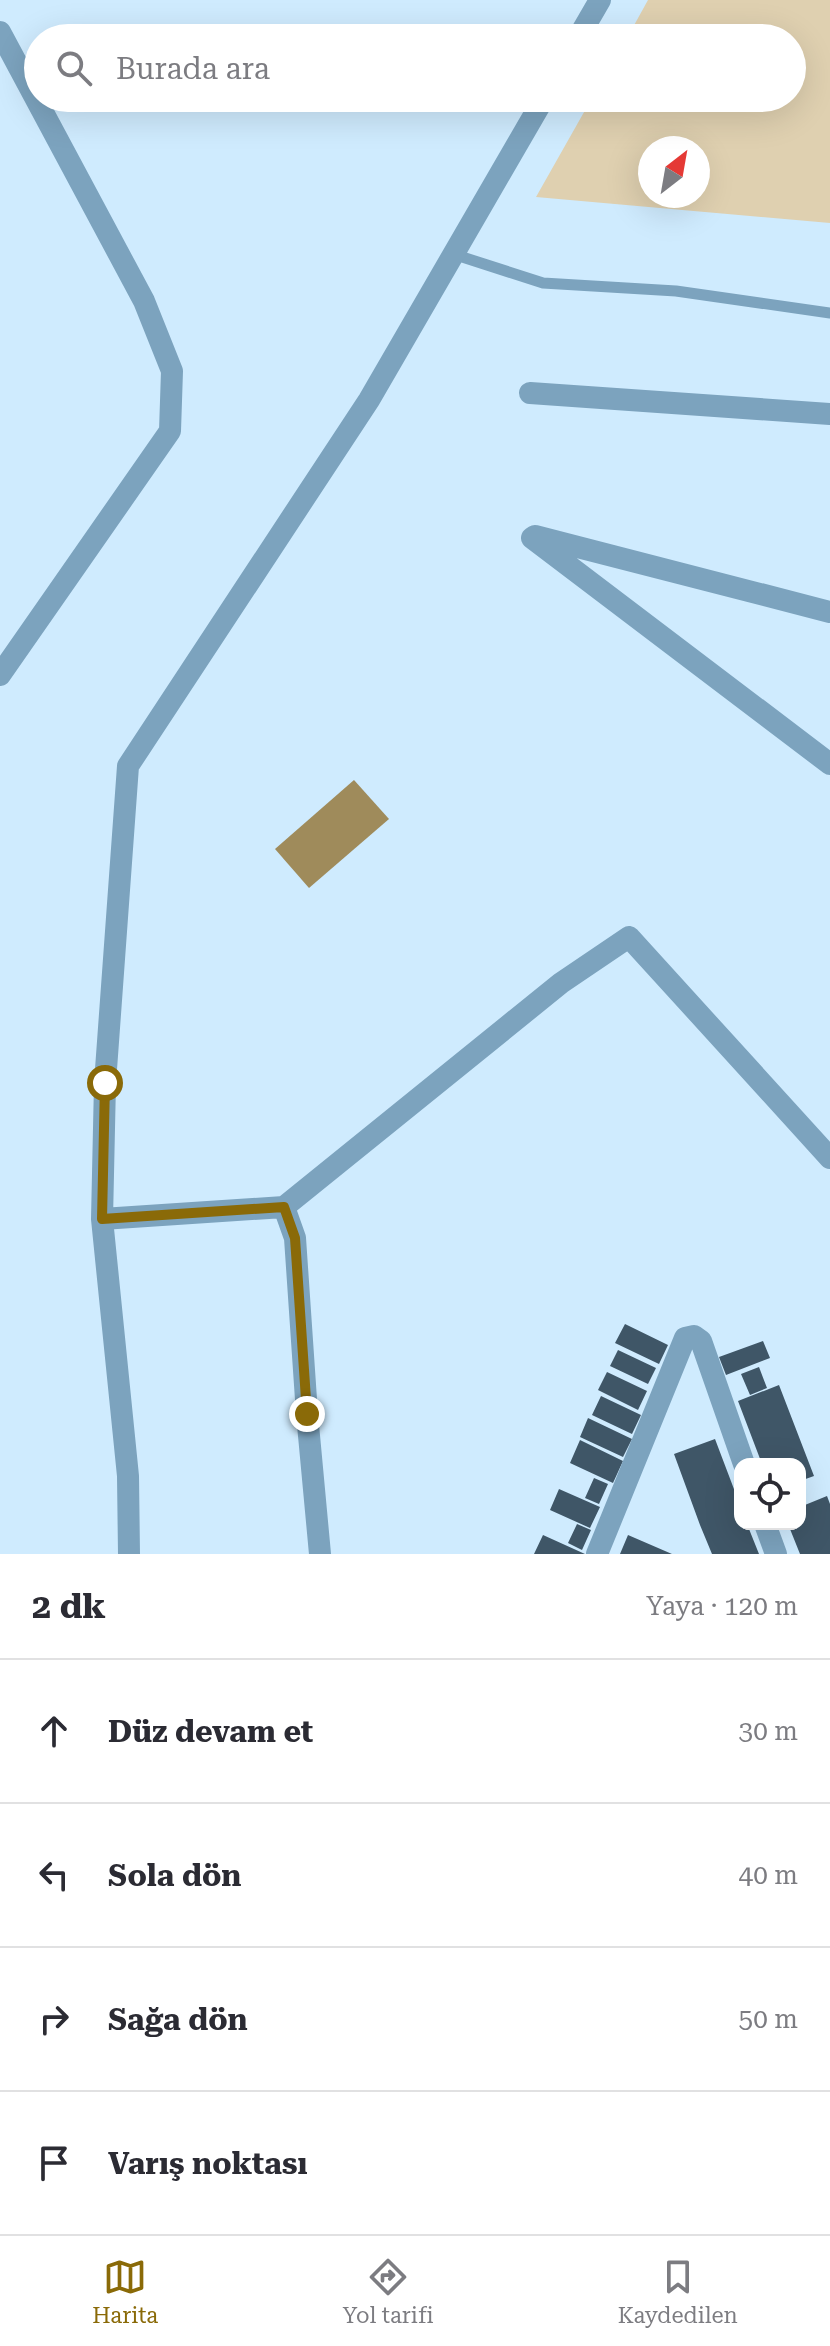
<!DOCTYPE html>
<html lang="tr">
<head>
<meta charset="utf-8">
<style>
	body { margin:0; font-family:"Roboto Serif",serif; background:#f7f7f7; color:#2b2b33 }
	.controls { position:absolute; right:24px; bottom:24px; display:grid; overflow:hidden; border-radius:16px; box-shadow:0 8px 32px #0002 }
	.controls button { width:72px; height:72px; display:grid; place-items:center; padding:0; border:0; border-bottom:2px solid #e1e1e2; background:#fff; color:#2b2b33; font:40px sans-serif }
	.compass { position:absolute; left:638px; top:136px; width:72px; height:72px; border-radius:50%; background:#fff; box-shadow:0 8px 32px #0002; rotate:31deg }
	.stop { position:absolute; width:24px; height:24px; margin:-18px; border:6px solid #8a6a08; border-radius:50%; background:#fff }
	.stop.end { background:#8a6a08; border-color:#fff; box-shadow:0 2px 8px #0008 }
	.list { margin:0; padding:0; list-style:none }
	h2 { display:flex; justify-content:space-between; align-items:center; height:104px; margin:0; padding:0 32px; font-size:34px }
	h2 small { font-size:26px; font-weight:400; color:#7c7c81 }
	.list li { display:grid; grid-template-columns:52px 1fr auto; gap:24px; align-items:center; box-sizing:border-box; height:144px; padding:0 32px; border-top:2px solid #e1e1e2 }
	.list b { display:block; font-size:30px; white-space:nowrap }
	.list em { font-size:26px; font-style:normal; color:#7c7c81 }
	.icon { flex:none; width:44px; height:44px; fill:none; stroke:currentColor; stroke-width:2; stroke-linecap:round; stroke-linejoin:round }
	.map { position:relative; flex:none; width:830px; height:1554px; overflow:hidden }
	.search { position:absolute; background:#fff; box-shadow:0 8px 32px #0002; left:24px; right:24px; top:24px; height:88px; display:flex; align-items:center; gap:20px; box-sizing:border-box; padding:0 28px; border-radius:44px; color:#7c7c81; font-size:30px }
	.sheet { height:680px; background:#fff }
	nav { display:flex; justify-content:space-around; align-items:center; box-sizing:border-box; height:112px; border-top:2px solid #e1e1e2; background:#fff; font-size:22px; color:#7c7c81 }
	nav a { display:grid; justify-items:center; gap:4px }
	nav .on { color:#8a6a08 }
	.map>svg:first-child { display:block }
	.green { fill:#dfd0b0; fill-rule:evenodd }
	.water { fill:#9f8b5b }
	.building { fill:#3f5667 }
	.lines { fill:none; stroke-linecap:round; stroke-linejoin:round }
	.lane { stroke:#7ca3be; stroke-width:11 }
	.street { stroke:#7ca3be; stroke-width:22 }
	.route { stroke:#8a6a08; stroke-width:10 }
</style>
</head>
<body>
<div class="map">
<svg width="830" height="1554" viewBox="0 0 830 1554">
	<rect width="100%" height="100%" fill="#cfebfe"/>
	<!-- green -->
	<path class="green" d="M648,0H830V223L536,197L592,98H792V38H627ZM650,148H698V196H650Z"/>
	<!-- water -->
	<path class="water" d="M354,780L389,819L309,888L275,849Z"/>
	<!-- building -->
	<path class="building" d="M625,1324L668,1345L659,1364L615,1343Z
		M763,1341L770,1358L726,1375L719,1357Z
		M618,1350L656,1368L648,1384L610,1366Z
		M759,1367L767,1388L750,1395L741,1374Z
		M607,1372L647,1391L638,1410L598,1390Z
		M779,1385L814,1476L800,1481V1464H762L738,1401Z
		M601,1396L641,1415L632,1434L592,1415Z
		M588,1418L632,1439L623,1457L580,1437Z
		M715,1439L740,1505V1524H747L759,1554H712L700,1525L674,1454Z
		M580,1440L623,1461L613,1483L570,1463Z
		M594,1478L608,1484L599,1504L585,1498Z
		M559,1489L600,1507L590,1528L550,1510Z
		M827,1496L830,1504V1554H800L788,1524H800V1507Z
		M577,1524L591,1530L582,1550L568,1543Z
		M543,1535L585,1554H534Z
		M628,1535L672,1554H620Z"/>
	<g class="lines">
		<!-- lane -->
		<path class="lane" d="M453,254L543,283L676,291L830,313"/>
		<!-- street -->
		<path class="street" d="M0,32L144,301L172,371L170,431L0,675
			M578,38L600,0
			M530,393L830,414
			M830,612L535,536L532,538L830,764
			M284,1207L295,1238L307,1414L320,1554
			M102,1219L284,1207L561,983L629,937L830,1158
			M765,1524L776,1554
			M129,1554L128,1476L102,1219L105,1083L128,766L369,400L544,98
			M597,1554L685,1338L694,1336L701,1341L744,1464"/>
	</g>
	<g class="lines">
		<!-- route -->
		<path class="route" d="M105,1083L102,1219L284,1207L295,1238L307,1414"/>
	</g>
</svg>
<div class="controls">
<button><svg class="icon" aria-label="locate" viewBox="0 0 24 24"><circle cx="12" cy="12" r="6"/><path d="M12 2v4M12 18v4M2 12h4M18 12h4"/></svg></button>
</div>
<svg class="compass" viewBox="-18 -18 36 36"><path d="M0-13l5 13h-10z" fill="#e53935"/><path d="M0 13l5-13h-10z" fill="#7c7c81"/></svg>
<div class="stop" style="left:105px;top:1083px"></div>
<div class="stop end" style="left:307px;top:1414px"></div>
<div class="search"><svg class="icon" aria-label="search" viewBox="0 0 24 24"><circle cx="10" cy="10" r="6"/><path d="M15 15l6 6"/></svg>Burada ara</div>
</div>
<section class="sheet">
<h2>2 dk<small>Yaya · 120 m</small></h2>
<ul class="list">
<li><svg class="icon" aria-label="ahead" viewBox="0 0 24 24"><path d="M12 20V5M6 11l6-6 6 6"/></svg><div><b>Düz devam et</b></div><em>30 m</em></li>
<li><svg class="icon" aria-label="left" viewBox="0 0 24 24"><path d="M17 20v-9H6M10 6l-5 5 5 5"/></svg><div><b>Sola dön</b></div><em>40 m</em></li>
<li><svg class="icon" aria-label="right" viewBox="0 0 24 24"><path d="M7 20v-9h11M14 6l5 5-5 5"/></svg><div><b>Sağa dön</b></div><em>50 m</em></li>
<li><svg class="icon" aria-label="arrive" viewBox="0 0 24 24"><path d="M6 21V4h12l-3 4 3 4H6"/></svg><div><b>Varış noktası</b></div></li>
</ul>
</section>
<nav>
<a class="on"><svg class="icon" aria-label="map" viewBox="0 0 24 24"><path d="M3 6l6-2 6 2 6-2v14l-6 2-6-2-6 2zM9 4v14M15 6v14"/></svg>Harita</a>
<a><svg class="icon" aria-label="directions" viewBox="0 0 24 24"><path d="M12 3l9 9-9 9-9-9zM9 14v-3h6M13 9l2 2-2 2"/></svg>Yol tarifi</a>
<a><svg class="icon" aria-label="saved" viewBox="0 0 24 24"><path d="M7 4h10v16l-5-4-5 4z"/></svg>Kaydedilen</a>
</nav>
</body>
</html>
